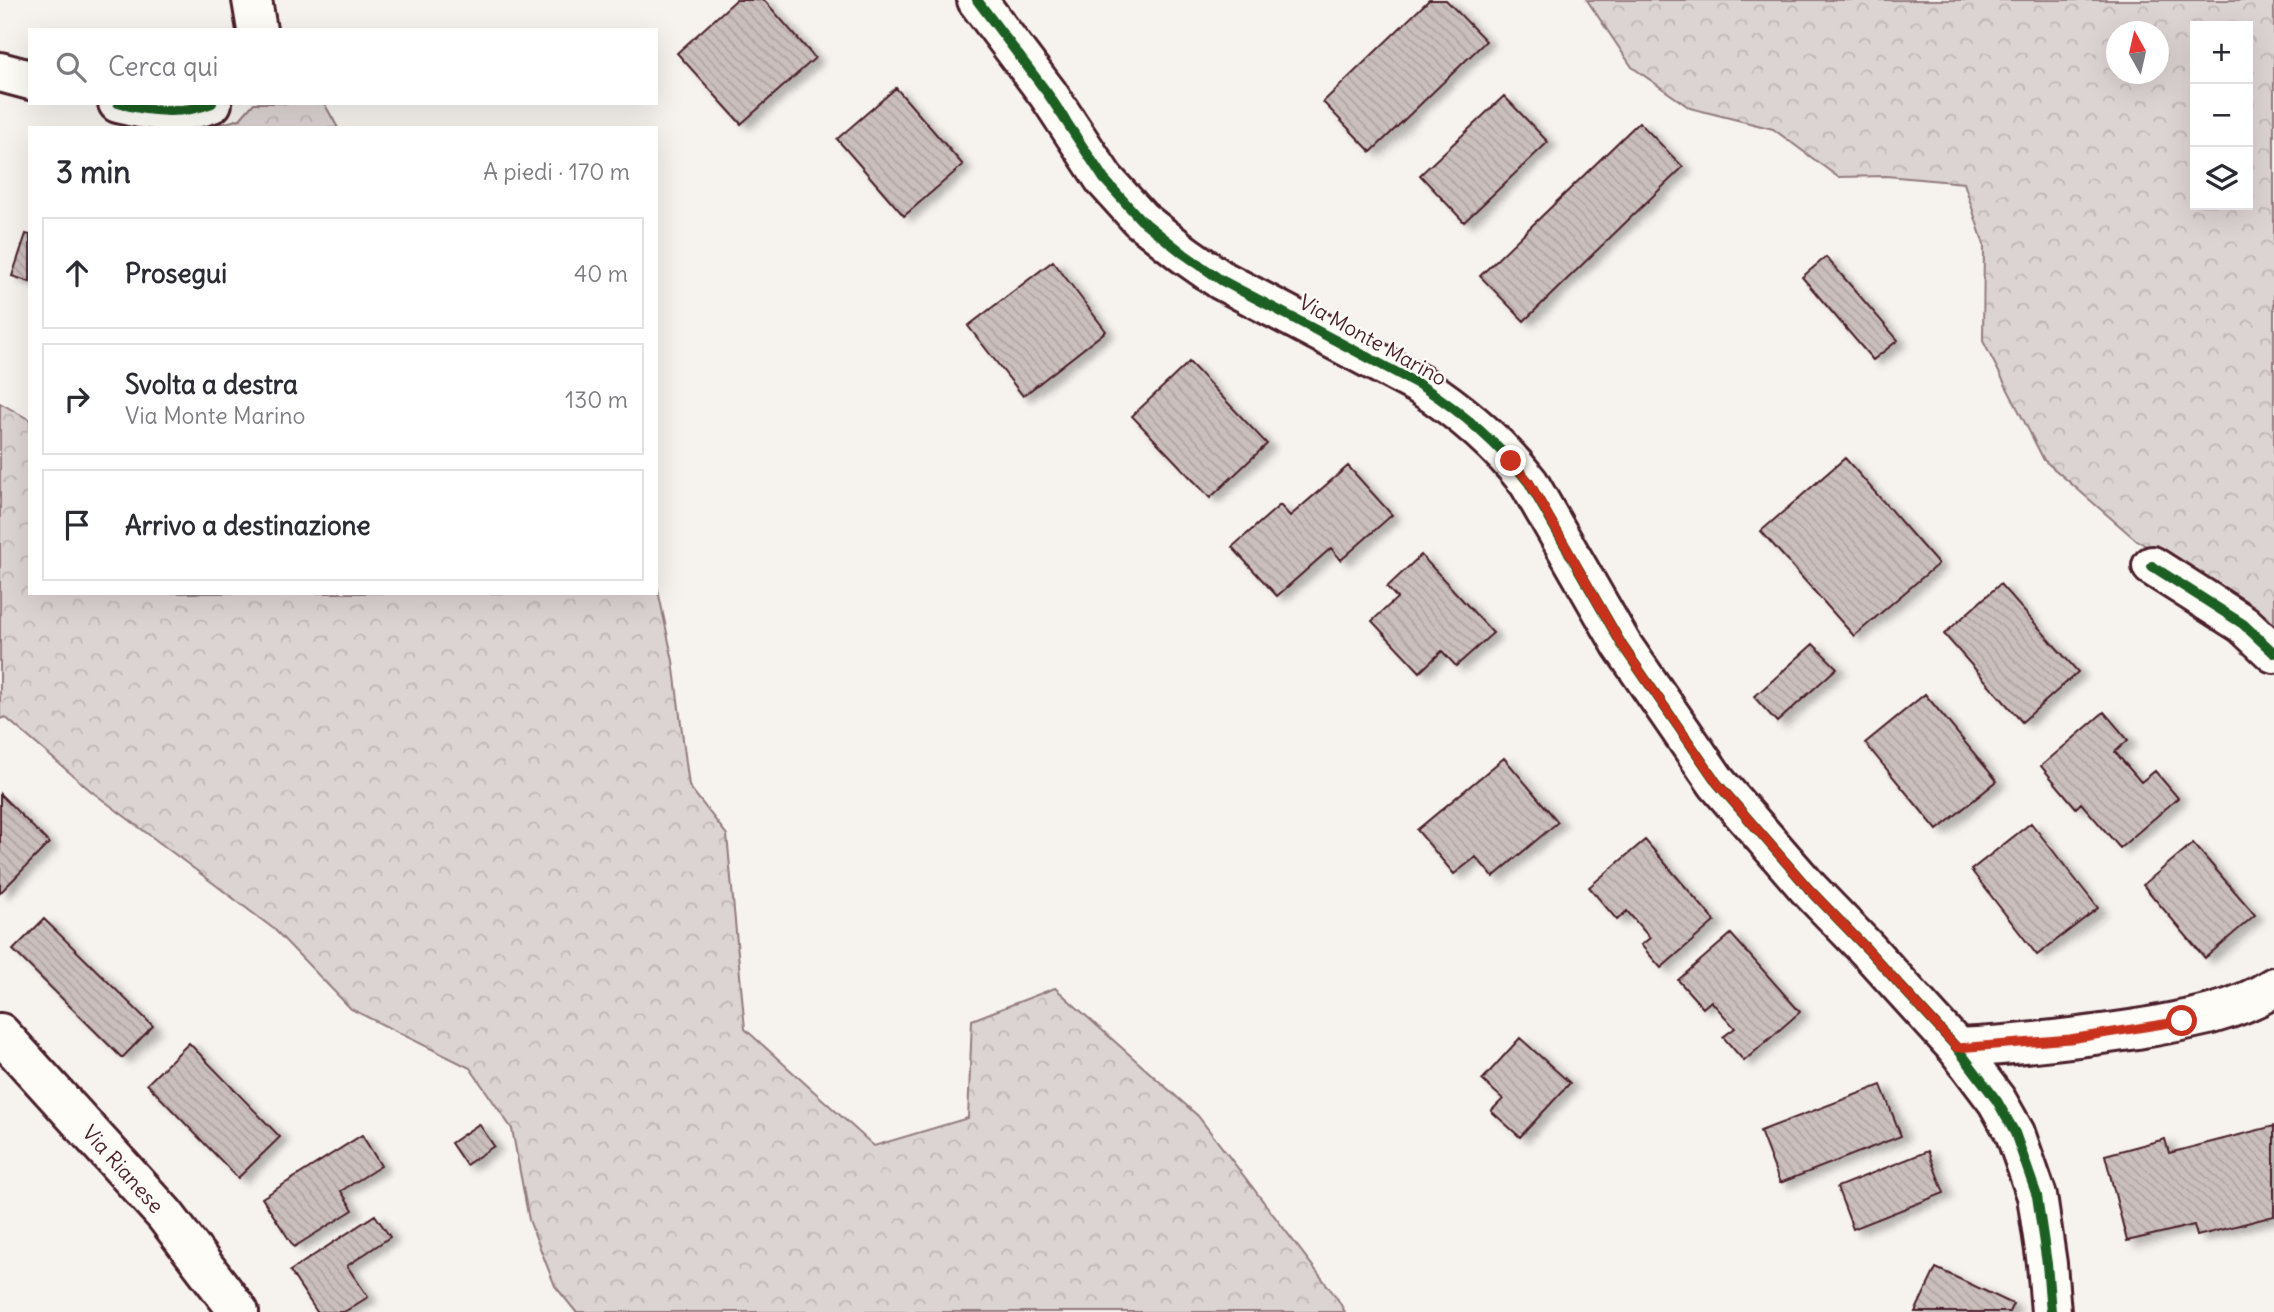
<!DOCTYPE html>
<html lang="it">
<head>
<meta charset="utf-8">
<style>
	body { margin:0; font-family:Delius,sans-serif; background:#f7f7f7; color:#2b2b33 }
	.controls { position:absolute; right:21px; top:21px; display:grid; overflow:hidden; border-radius:0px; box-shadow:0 7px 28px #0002 }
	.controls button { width:63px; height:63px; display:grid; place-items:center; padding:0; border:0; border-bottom:2px solid #e1e1e2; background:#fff; color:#2b2b33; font:35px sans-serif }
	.compass { position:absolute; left:2106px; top:21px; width:63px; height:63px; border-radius:50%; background:#fff; box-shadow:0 7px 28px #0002; rotate:352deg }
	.stop { position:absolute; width:21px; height:21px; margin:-16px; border:5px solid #c8321e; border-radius:50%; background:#fff }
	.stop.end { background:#c8321e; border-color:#fff; box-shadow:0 2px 7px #0008 }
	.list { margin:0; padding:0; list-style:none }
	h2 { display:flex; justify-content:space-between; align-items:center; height:91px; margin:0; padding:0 28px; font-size:30px }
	h2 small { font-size:23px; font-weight:400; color:#7c7c81 }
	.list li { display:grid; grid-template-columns:46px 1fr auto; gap:21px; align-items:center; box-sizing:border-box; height:112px; margin:0 14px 14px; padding:0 14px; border:2px solid #e1e1e2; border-radius:0px }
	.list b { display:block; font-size:26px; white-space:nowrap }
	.list p { margin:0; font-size:23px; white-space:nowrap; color:#7c7c81 }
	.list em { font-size:23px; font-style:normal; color:#7c7c81 }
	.icon { flex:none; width:38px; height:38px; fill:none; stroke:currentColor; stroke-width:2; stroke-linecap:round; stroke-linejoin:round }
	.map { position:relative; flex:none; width:2274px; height:1312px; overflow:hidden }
	.search { position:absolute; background:#fff; box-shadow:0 7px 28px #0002; left:28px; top:28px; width:630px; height:77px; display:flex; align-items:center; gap:18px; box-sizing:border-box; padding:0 24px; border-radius:0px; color:#7c7c81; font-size:26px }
	.panel { position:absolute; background:#fff; box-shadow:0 7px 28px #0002; left:28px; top:126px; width:630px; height:469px; border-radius:0px }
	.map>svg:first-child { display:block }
	.forest { fill:url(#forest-crowns); stroke:#937a7e; stroke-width:2; fill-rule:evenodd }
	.building { fill:url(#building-back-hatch); stroke:#4a1f2b; stroke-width:2; filter:url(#shadow) }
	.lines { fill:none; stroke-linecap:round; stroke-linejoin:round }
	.minor-casing { stroke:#4a1f2b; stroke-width:44 }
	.major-casing { stroke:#4a1f2b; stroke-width:44 }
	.minor { stroke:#fdfcf7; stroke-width:38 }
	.major { stroke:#fdfcf7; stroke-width:38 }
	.cycleway-casing { stroke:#fdfcf7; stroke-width:15 }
	.cycleway { stroke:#1b5e20; stroke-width:10 }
	.route { stroke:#c8321e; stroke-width:9 }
	.labels { text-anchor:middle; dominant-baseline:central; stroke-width:5; stroke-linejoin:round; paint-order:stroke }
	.street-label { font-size:21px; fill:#4a1f2b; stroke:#fdfcf7 }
</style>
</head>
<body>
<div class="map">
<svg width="2274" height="1312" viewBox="0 0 2274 1312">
	<defs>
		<pattern id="forest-crowns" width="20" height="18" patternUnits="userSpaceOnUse" patternTransform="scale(1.75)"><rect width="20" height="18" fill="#dcd4d2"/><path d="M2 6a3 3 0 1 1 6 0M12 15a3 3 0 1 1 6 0" fill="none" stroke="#beb6b4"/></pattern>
		<pattern id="building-back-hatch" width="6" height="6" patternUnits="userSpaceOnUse" patternTransform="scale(1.75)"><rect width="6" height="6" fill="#cbbfbe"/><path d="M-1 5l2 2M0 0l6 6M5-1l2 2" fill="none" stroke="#b0a4a3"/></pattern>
		<filter id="shadow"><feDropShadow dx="8" dy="4.5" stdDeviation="3.5" flood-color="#0004"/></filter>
	</defs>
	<rect width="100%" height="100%" fill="#f6f3ef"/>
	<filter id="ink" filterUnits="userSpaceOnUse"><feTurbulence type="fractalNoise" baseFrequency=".0143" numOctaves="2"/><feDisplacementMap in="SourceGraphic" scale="14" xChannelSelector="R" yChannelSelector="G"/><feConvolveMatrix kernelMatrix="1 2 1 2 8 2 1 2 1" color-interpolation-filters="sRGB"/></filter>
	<g filter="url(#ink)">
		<!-- forest -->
		<path class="forest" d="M1587,0H2274V631L2218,588L2136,540L2044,460L1983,341L1984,245L1964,183L1886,176L1838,177L1773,129L1690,108L1632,67ZM2195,26H2248V205H2195ZM2116,32H2158V74H2116Z
			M254,103H324L338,128H207L240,119Z
			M0,403L30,420V593H656V581L673,661L689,786L727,835L745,1029L874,1146L968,1118L972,1020L1055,988L1198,1116L1337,1298L1345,1312H576L555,1286L529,1220L512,1129L470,1068L351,1009L274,929L91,791L5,717L0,719Z"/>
		<!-- building -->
		<path class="building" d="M736,0H764L815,58L741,124L677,53Z
			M1429,0H1446L1486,41L1371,152L1323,102Z
			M896,88L963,165L904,216L837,139Z
			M1504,96L1548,142L1464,222L1420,175Z
			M1639,122L1683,167L1524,321L1480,276Z
			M26,234L30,235V282L12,276Z
			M1826,257L1898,340L1873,360L1802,277Z
			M1053,261L1106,331L1023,396L968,326Z
			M1189,362L1267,444L1210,498L1132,416Z
			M1845,458L1938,564L1854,636L1761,531Z
			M1348,466L1392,515L1341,560L1331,548L1277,596L1232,547L1280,505L1290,516Z
			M1421,555L1493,633L1456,666L1442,651L1420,672L1372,621L1397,598L1387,587Z
			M2000,584L2078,672L2022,722L1944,634Z
			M1813,644L1837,668L1777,722L1754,697Z
			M1925,694L1997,781L1937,830L1865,743Z
			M2104,712L2128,740L2115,752L2141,782L2155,771L2178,798L2120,848L2081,803L2076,808L2041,766Z
			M1504,758L1558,822L1493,877L1476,857L1454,874L1417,830Z
			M0,794L49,843L0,893Z
			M2031,823L2098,908L2037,955L1971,870Z
			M1645,840L1715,921L1661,968L1641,945L1650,938L1627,911L1617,920L1589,887Z
			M2193,843L2255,915L2205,958L2143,885Z
			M44,919L153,1026L122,1058L13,950Z
			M1731,934L1800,1012L1744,1061L1723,1037L1735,1028L1711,1001L1703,1008L1678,980Z
			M1520,1038L1570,1083L1520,1137L1491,1111L1503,1099L1482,1080Z
			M189,1043L280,1137L238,1178L147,1084Z
			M1881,1085L1901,1136L1780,1183L1760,1131Z
			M479,1124L494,1146L466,1165L451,1143Z
			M2274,1126V1216L2197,1236L2194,1225L2127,1241L2105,1155L2165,1139L2169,1153Z
			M362,1135L381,1166L341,1191L353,1210L294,1247L262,1198Z
			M1928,1151L1944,1193L1853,1229L1837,1187Z
			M375,1215L390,1237L347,1266L368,1297L344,1312H317L290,1271Z
			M1936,1268L2013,1304L2009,1312H1915Z"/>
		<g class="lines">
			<!-- minor casing -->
			<g class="minor-casing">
				<path id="minor" d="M252,0L257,30
					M977,0L1048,94L1104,179L1140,219L1184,254L1221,280L1420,385C1462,412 1498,443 1529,483L1622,645L1717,783L1808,888L1868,950L1957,1048L1997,1101L2015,1133L2037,1196L2047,1264L2051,1312
					M0,72L30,80
					M118,103C150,112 181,115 212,103
					M2152,566L2243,624L2274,653
					M1957,1048C2018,1045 2077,1038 2137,1029C2183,1021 2235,1013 2274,987"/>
			</g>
			<!-- major casing -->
			<g class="major-casing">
				<path id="major" d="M0,1033L165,1215L239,1312"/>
			</g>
			<!-- minor -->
			<use href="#minor" class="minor"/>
			<!-- major -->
			<use href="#major" class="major"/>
			<!-- cycleway casing -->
			<g class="cycleway-casing">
				<path id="cycleway" d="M977,0L1048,94L1104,179L1140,219L1184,254L1221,280L1420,385C1462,412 1498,443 1529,483L1622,645L1717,783L1808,888L1868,950L1957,1048L1997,1101L2015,1133L2037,1196L2047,1264L2051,1312
					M118,103C150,112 181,115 212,103
					M2152,566L2243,624L2274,653"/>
			</g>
			<!-- cycleway -->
			<use href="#cycleway" class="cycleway"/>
		</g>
	</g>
	<g class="lines" filter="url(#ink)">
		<!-- route -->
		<path class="route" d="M1511,461L1529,482L1622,645L1717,783L1808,888L1868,950L1957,1048L2070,1039L2182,1021"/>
	</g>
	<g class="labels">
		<!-- street labels -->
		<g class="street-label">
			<text transform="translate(1373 340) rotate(29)">Via Monte Marino</text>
			<text transform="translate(123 1169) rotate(48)">Via Rianese</text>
		</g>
	</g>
</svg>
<div class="controls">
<button>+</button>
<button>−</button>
<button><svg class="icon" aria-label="layers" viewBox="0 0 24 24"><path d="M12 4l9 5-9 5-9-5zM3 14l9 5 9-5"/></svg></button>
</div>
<svg class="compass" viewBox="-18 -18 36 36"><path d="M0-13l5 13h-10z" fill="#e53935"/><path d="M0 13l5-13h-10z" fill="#7c7c81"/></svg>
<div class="stop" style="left:2182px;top:1021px"></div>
<div class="stop end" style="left:1511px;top:461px"></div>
<div class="search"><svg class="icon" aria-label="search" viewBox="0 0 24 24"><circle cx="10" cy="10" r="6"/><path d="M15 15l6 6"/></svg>Cerca qui</div>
<section class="panel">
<h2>3 min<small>A piedi · 170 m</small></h2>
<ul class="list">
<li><svg class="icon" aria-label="ahead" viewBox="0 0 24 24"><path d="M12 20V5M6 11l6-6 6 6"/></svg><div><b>Prosegui</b></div><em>40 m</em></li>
<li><svg class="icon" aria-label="right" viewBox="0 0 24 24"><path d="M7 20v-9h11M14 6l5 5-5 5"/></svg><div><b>Svolta a destra</b><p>Via Monte Marino</p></div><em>130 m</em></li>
<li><svg class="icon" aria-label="arrive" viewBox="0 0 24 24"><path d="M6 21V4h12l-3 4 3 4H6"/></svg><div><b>Arrivo a destinazione</b></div></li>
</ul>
</section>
</div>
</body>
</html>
